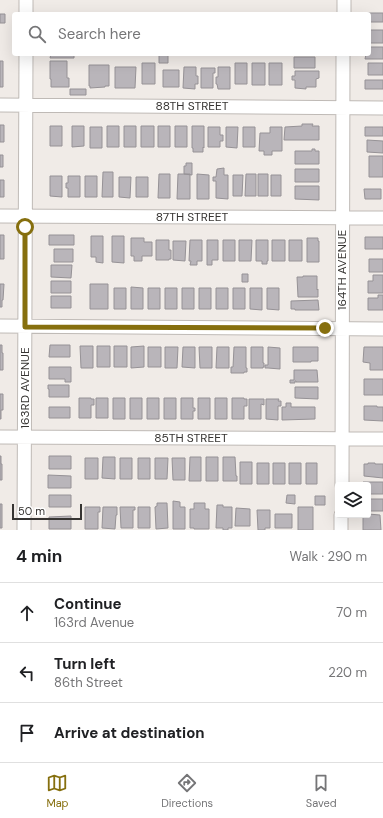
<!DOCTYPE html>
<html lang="en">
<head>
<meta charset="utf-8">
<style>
	body { margin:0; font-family:"DM Sans",sans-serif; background:#f2f2f2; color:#202124 }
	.controls { position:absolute; right:12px; bottom:12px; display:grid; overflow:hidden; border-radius:4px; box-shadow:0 4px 16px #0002 }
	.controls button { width:36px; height:36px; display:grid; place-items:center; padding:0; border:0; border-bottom:1px solid #e0e0e0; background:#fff; color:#202124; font:20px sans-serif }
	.scale { position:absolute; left:12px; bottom:10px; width:70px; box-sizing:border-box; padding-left:4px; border:2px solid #363432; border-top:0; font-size:11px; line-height:14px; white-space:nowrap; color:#363432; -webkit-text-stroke:3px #fff; paint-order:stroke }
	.stop { position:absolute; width:12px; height:12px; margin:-9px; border:3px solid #866f0e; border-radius:50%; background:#fff }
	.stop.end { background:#866f0e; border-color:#fff; box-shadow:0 1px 4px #0008 }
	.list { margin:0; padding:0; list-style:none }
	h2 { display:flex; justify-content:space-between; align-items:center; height:52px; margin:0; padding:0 16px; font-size:17px }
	h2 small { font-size:13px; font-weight:400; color:#757577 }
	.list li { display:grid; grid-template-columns:26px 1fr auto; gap:12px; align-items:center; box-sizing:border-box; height:60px; padding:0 16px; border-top:1px solid #e0e0e0 }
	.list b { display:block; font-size:15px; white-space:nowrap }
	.list p { margin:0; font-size:13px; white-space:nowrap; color:#757577 }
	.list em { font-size:13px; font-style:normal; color:#757577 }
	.icon { flex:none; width:22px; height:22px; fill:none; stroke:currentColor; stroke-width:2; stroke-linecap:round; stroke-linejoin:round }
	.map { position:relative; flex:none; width:383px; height:530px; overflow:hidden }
	.search { position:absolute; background:#fff; box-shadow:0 4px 16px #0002; left:12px; right:12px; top:12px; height:44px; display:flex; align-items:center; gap:10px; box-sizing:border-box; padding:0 14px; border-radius:4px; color:#757577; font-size:15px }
	.sheet { height:232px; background:#fff }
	nav { display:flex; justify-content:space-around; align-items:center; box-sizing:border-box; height:56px; border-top:1px solid #e0e0e0; background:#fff; font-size:11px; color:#757577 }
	nav a { display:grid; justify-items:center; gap:2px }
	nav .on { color:#866f0e }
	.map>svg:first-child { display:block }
	.building { fill:#b9b5ba; stroke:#969296 }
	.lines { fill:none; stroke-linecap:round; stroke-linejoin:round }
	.minor-casing { stroke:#bfbab6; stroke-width:15 }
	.minor { stroke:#fff; stroke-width:13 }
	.route { stroke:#866f0e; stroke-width:5 }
	.labels { text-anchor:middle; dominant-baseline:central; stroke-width:3; stroke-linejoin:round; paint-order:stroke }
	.street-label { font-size:12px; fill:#363432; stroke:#fff }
</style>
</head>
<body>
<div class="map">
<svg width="383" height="530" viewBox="0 0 383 530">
	<rect width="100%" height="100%" fill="#f0ebe7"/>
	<!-- building -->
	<path class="building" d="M364,13H383V22H369V14H364Z
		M0,14H5V23H0Z
		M369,30H383V43H369Z
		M369,47H383V59H365L366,54H369Z
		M51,54H74V58H50Z
		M159,54H168V63H159Z
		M294,57H315V68H294Z
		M0,61H3V87H0Z
		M50,61H67V78H69V87H51V79H50Z
		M142,63H155V84H142Z
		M235,63H247V84H235Z
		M252,63H265V85H252Z
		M269,63H282V85H269Z
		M368,63H383V75H368Z
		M89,65H109V86H105V87L90,88V86H89Z
		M115,67H136L135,88H115Z
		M184,67H196V76H198V84H195V89L183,88Z
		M218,67H230V89H218L217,84H216V77H218Z
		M201,68H215V73H213V88H201Z
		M163,70H179V87H163Z
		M295,71H319V78L316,79V87H306V89L295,88V80H292V76H295Z
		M365,80H383V89H365Z
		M70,89H86V95H70Z
		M302,124H313L312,126H319V140H284L285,127L302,126Z
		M0,125H4V142H0Z
		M50,126H62V146H50Z
		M72,126H84V146L72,147Z
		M107,126H119V147H107Z
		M124,126H136V147H124Z
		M141,126H154V147H141Z
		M158,126H170V147H158Z
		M175,126H187V147H175Z
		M192,126H204V148L203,147V152H193V148H192Z
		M90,127H102V148H90Z
		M208,127H220V135H223V141H220V147H208Z
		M226,127H238L237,148L226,147Z
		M243,127H255V147H243Z
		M270,127H282V151H272V155H264V151H259L260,133H270Z
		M365,127H383V136H365Z
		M367,140L383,141V153L367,152Z
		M312,149H315V151H319V164H295V151H312Z
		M0,155H3V167H0Z
		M369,156H383V177H369Z
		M186,163H192V175L184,174V166H186Z
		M224,168V175H228V199L216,198V181H213V177H216L217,169Z
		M295,169H319V182H295Z
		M103,172H113V197H102Z
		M159,174H170V198H158Z
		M178,174H190V199H177Z
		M197,174L209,175V199H197Z
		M246,174H256V196H245Z
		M258,174H268V196H258Z
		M233,175H243L242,196H233Z
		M271,175H281V196H271Z
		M50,176H62V197L50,196Z
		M68,176H80V197H68V188H66V183H68Z
		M85,176H97V197H85Z
		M119,177H131L130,198L119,197Z
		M136,177H148V197H136Z
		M0,180H4V197H0Z
		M295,186H319V200L295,199Z
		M364,189H381V199H365Z
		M0,235H4V259H0Z
		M49,235H74V245H49Z
		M91,236H103V263L96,262V257H91Z
		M112,236H124V263L112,262Z
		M365,237H383V249H365Z
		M131,238H144V242H152V256H142V261H134V256H131Z
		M307,238H318V241H319V262H307Z
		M156,240H169V250H171V259H169V260H156Z
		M190,240H202V261H197V265H190L191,261H189Z
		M207,240H218V260H212V265H207Z
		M223,240H235V261H223Z
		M239,240H252L251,261H239Z
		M256,240H268V261H267V264H262V261H256Z
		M272,240H285V261H272Z
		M289,240H302V261H289Z
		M173,241H186L185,261L173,260Z
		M54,249H73V262H54Z
		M369,259H383V272H369Z
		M51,265H72L71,278L51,277Z
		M242,274H248V282H242Z
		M373,275H383V293H368V281H373Z
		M303,276H317V290L318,289V297H298L297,277H303Z
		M51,281H71V293H51Z
		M0,284H4L3,300H2V307H0Z
		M90,284H108V309H90Z
		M131,287L143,288V309H131Z
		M114,288H126V309H114Z
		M148,288H160V309H148Z
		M165,288H177V309H165Z
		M182,288H194V309H182Z
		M199,288H211V309H199Z
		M216,288H228V309H216Z
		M233,288H245V309H233Z
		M250,288H262V310L250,309Z
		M267,288H279V310L267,309Z
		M378,295H383V310H368V298H378Z
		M51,296H71V308H51Z
		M318,300L319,310H295V309H291V301Z
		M0,345H2V353H3V370H0Z
		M50,345H70V357H49Z
		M80,346H93V368H81Z
		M97,346H110V367H97Z
		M114,346H127V367H114Z
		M144,346V367L131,368V347Z
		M148,347H161V367H148Z
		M165,347H178L177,368H165Z
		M183,347H195V368L182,367Z
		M199,347H212V368H200Z
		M217,347H229V368H216Z
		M234,347H246V368H247V372H244V373H231V367H233Z
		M251,347H263V363H264V367H263V368H251Z
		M268,347L280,348V369L268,368H265V365H268Z
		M293,347H318V361H311V362H293Z
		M364,347H383V370H370V363L363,362Z
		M49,367H71V382H65V379H49Z
		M294,370H317L318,382H296V381H295V383H290V380H294Z
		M364,379H383V395H364Z
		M48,385H69V397H49V389H48Z
		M295,387H318V399L295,398Z
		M0,394H3V410H1V419H0Z
		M79,398H91V399H94V405H91V418H79Z
		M96,398H108V418H96Z
		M113,398H125V419H113Z
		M130,398H142V419H130Z
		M147,398H159V419H147Z
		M164,398H176V419H164Z
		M181,398H193V408H195V411H193V419H181Z
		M198,398H210V419H198Z
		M215,398H227V419H215Z
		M232,398H244V399H247V406H244V419H232Z
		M249,399H264V405L261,404V419H249Z
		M266,399H279L278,401H281V406H278V420L266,419Z
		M286,403H291V407H315V419L282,420V407H286Z
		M364,406H377V407H383V421L364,420Z
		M49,407H70V418H49Z
		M0,456H1V464H2V480H0Z
		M49,456H71V469H49Z
		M103,457H115V479L102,478Z
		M190,457H201V481H189Z
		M206,457H218V481H206Z
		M223,457H235L236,476H237V481H223Z
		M85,458H98V479H85Z
		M120,458H132V479H120Z
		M138,458H150V479H138Z
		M155,458H168L167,479H155Z
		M172,458H185V480H173Z
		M240,462H252V484H240Z
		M257,463H269V484H257Z
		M273,463H285V484H273Z
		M289,463H301V484H289Z
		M306,463H317V484H306Z
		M368,463H375V464H383V478L364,476V464H368Z
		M48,475L71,476V488H48Z
		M363,482H383V494H368V485H363Z
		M49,495H71V507H49Z
		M287,495H295V504L286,503Z
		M315,496H325V505H315Z
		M368,499H383V511H368Z
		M173,501L180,502V507H185V529H173Z
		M157,503H167L168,528L156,529L155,507L157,506Z
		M194,503H205V509H209V529H194V528H190V509H194Z
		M0,504H2V528H0Z
		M217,505H223V507H232V528H228V530H223V528H216Z
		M85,507H100V512H98V529H85Z
		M103,507H117V515H116L115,529L102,528Z
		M120,507H135V510H133V528H121Z
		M138,507H150V528H138Z
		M298,507H313V530H298Z
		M236,508L250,509V526H235Z
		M257,510H270V528H265V530H258Z
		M275,514H292V528H275Z
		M368,514L380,515L381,530H363V516H367Z
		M71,516V529H49V517Z"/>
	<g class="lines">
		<!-- minor casing -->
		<g class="minor-casing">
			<path id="minor" d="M26,14V0
				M344,14V0
				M0,105L383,108
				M0,216L383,218
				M0,326L383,329
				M0,437L383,439
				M342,485L343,54
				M24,530C26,371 24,213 26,54
				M341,530V515"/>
		</g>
		<!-- minor -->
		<use href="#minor" class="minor"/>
	</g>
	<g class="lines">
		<!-- route -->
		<path class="route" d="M25,227V327L325,328"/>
	</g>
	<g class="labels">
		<!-- street labels -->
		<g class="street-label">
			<text x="192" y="106">88TH STREET</text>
			<text x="192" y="217">87TH STREET</text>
			<text transform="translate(342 270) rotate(-90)">164TH AVENUE</text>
			<text transform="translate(25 388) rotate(-90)">163RD AVENUE</text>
			<text x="191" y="438">85TH STREET</text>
		</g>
	</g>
</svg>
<div class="controls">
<button><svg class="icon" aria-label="layers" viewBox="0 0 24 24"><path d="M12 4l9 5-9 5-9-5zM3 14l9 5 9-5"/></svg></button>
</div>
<div class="scale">50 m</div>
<div class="stop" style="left:25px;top:227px"></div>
<div class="stop end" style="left:325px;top:328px"></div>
<div class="search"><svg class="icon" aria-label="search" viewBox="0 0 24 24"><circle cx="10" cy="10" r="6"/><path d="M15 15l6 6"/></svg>Search here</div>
</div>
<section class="sheet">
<h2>4 min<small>Walk · 290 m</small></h2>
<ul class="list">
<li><svg class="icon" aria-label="ahead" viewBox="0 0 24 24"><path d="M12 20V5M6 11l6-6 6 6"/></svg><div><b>Continue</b><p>163rd Avenue</p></div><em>70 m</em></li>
<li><svg class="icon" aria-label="left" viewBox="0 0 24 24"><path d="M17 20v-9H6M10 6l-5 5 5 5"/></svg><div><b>Turn left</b><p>86th Street</p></div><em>220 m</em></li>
<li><svg class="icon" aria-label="arrive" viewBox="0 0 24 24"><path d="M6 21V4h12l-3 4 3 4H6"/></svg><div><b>Arrive at destination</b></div></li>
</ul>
</section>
<nav>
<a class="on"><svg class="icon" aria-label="map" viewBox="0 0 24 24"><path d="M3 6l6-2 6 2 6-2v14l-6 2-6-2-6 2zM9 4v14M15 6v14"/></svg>Map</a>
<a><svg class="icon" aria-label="directions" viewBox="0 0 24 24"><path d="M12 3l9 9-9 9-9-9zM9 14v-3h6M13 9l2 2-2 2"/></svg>Directions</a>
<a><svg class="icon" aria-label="saved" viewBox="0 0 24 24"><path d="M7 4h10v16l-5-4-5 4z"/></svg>Saved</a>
</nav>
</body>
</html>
